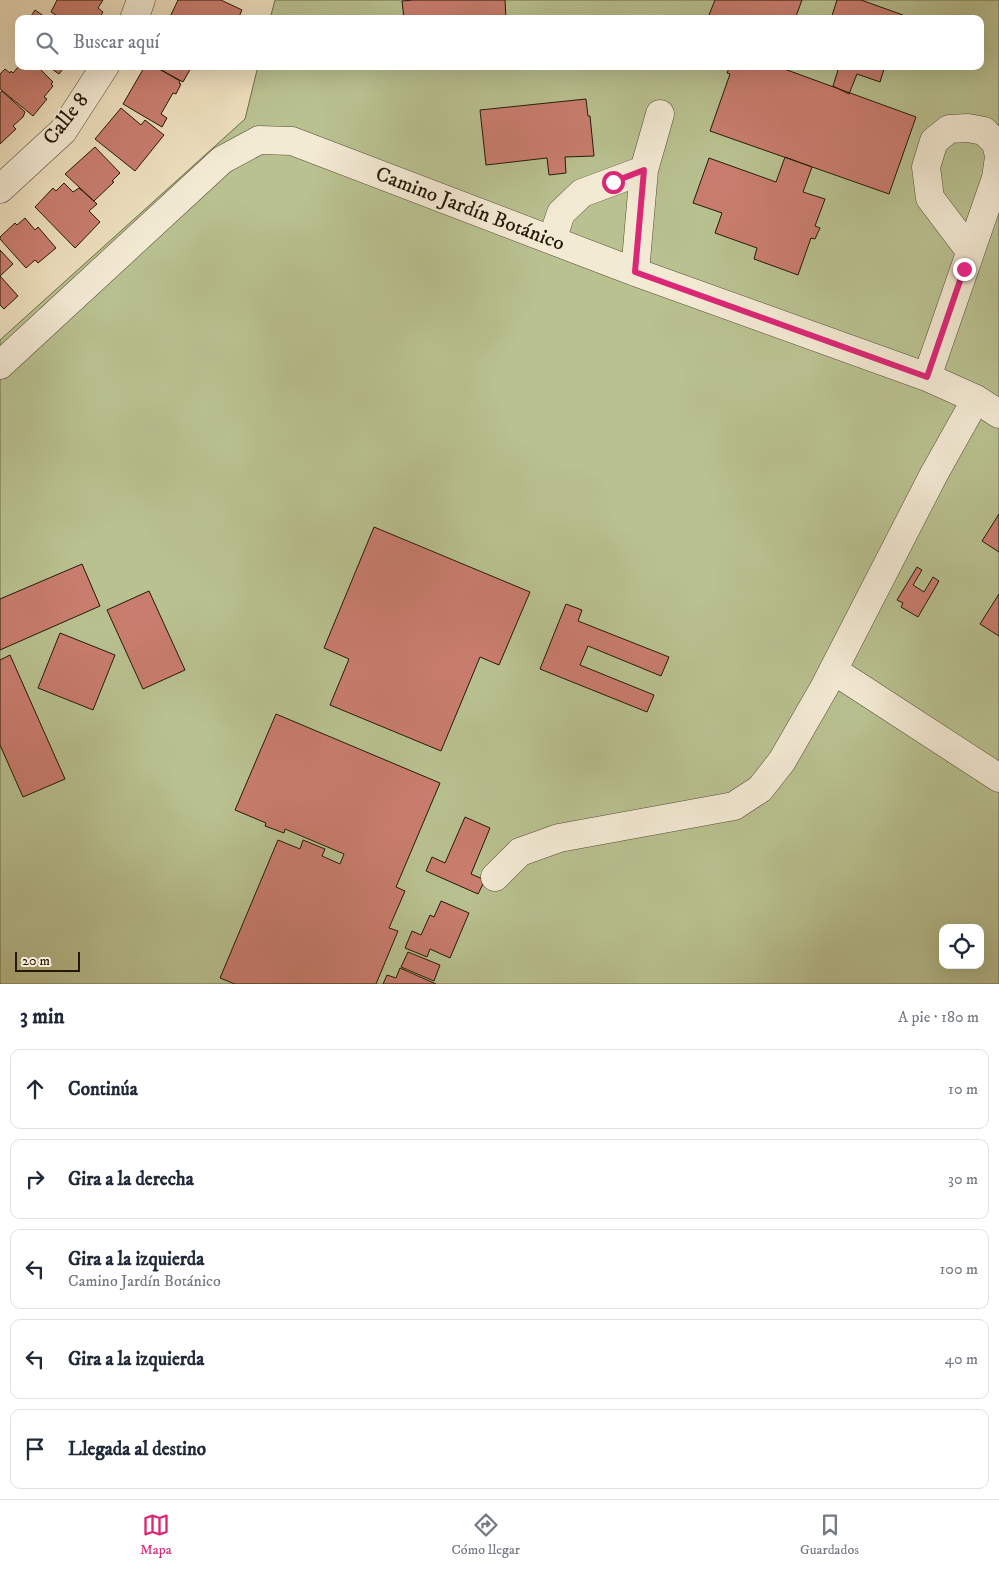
<!DOCTYPE html>
<html lang="es">
<head>
<meta charset="utf-8">
<style>
	body { margin:0; font-family:"IM FELL DW Pica",serif; background:#f6f6f7; color:#1f2937 }
	.controls { position:absolute; right:15px; bottom:15px; display:grid; overflow:hidden; border-radius:10px; box-shadow:0 5px 20px #0002 }
	.controls button { width:45px; height:45px; display:grid; place-items:center; padding:0; border:0; border-bottom:1px solid #e0e1e3; background:#fff; color:#1f2937; font:25px sans-serif }
	.scale { position:absolute; left:15px; bottom:12px; width:65px; box-sizing:border-box; padding-left:5px; border:2px solid #241809; border-top:0; font-size:14px; line-height:18px; white-space:nowrap; color:#241809; -webkit-text-stroke:4px #f3ead4; paint-order:stroke }
	.stop { position:absolute; width:15px; height:15px; margin:-11px; border:4px solid #db2777; border-radius:50%; background:#fff }
	.stop.end { background:#db2777; border-color:#fff; box-shadow:0 1px 5px #0008 }
	.list { margin:0; padding:0; list-style:none }
	h2 { display:flex; justify-content:space-between; align-items:center; height:65px; margin:0; padding:0 20px; font-size:21px }
	h2 small { font-size:16px; font-weight:400; color:#747a83 }
	.list li { display:grid; grid-template-columns:32px 1fr auto; gap:15px; align-items:center; box-sizing:border-box; height:80px; margin:0 10px 10px; padding:0 10px; border:1px solid #e0e1e3; border-radius:10px }
	.list b { display:block; font-size:19px; white-space:nowrap }
	.list p { margin:0; font-size:16px; white-space:nowrap; color:#747a83 }
	.list em { font-size:16px; font-style:normal; color:#747a83 }
	.icon { flex:none; width:28px; height:28px; fill:none; stroke:currentColor; stroke-width:2; stroke-linecap:round; stroke-linejoin:round }
	.map { position:relative; flex:none; width:999px; height:984px; overflow:hidden }
	.search { position:absolute; background:#fff; box-shadow:0 5px 20px #0002; left:15px; right:15px; top:15px; height:55px; display:flex; align-items:center; gap:12px; box-sizing:border-box; padding:0 18px; border-radius:10px; color:#747a83; font-size:19px }
	.sheet { height:515px; background:#fff }
	nav { display:flex; justify-content:space-around; align-items:center; box-sizing:border-box; height:70px; border-top:1px solid #e0e1e3; background:#fff; font-size:14px; color:#747a83 }
	nav a { display:grid; justify-items:center; gap:2px }
	nav .on { color:#db2777 }
	.map>svg:first-child { display:block }
	.green { fill:#b9c190; stroke:#6e6c4c; fill-rule:evenodd }
	.building { fill:#c97d6e; stroke:#241809 }
	.lines { fill:none; stroke-linecap:round; stroke-linejoin:round }
	.minor-casing { stroke:#564a36; stroke-width:29 }
	.minor { stroke:#f3ead4; stroke-width:28 }
	.route { stroke:#db2777; stroke-width:6 }
	.labels { text-anchor:middle; dominant-baseline:central; stroke-width:4.5; stroke-linejoin:round; paint-order:stroke }
	.street-label { font-size:21px; fill:#241809; stroke:#f3ead4 }
</style>
</head>
<body>
<div class="map">
<svg width="999" height="984" viewBox="0 0 999 984">
	<rect width="100%" height="100%" fill="#eddfbd"/>
	<filter id="stains"><feTurbulence type="fractalNoise" baseFrequency=".004" numOctaves="4"/><feColorMatrix values="0 0 0 0 .2 0 0 0 0 .09 0 0 0 0 .02 0 0 0 .5 -.17"/></filter>
	<radialGradient id="worn" r=".72"><stop offset=".6" stop-color="#630" stop-opacity="0"/><stop offset="1" stop-color="#630" stop-opacity=".3"/></radialGradient>
	<!-- green -->
	<path class="green" d="M275,0H999V984H0V340L245,119L258,66H980V19H270ZM943,928H980V965H943Z"/>
	<!-- building -->
	<path class="building" d="M57,0H103L98,8L103,12L99,19H62L51,12Z
		M178,0H221L242,10L238,19H169Z
		M413,0H505L506,19H404L402,1Z
		M715,0H802L795,19H720L709,15Z
		M837,0H861L903,15L902,19H831Z
		M35,10L48,19H29Z
		M19,66H37L53,82L51,84L53,86L44,97L47,99L33,116L0,89V74L5,69L10,73L11,71L13,73Z
		M48,66H65L59,74Z
		M145,66H154L180,81L179,83L181,84L176,94L173,93L161,114L167,118L162,127L123,104Z
		M154,66H192L183,82Z
		M730,66H776L916,117L889,194L710,131L730,74L727,73Z
		M837,66H885L880,82L857,74L849,94L833,86L839,67Z
		M2,91L25,112L23,117L13,126L16,129L0,144V93Z
		M586,99L588,116H590L594,156L565,157L566,173L549,175L547,158L486,165L480,110Z
		M121,108L141,125L145,120L164,135L135,171L95,139Z
		M95,147L120,173L112,181L114,182L94,201L65,174Z
		M785,157L812,167L803,192L825,199L815,226L820,228L815,239L811,238L798,275L754,259L757,248L715,233L722,213L693,203L709,158L776,182Z
		M64,183L73,192L79,188L97,204L89,211L100,222L75,248L35,207L53,188L56,191Z
		M25,218L35,230L38,227L56,248L38,263L35,260L26,268L0,239V237L15,223L17,225Z
		M0,250L13,264L0,276Z
		M0,276L18,296L4,309L0,305Z
		M999,514V552L982,541Z
		M374,527L530,592L499,665L480,657L441,751L330,705L349,659L324,648Z
		M82,564L100,606L0,650V599Z
		M917,567L922,570L913,585L924,592L933,577L939,581L918,617L901,607L903,603L897,600Z
		M149,591L185,670L143,689L107,610Z
		M999,594V636L980,624Z
		M566,604L582,610L578,621L669,657L661,676L588,646L580,665L654,695L647,712L540,669Z
		M60,633L115,655L93,710L38,688Z
		M10,655L65,779L23,797L0,745V660Z
		M276,714L440,783L396,887L405,891L389,928L398,931L376,984H235L220,978L278,840L300,849L303,840L325,849L322,856L340,864L344,854L285,829L284,833L265,826L266,823L235,810Z
		M465,817L490,828L471,874L485,880L478,894L426,871L432,857L445,863Z
		M441,901L469,913L450,958L430,949L427,957L405,948L412,931L421,935L430,915L434,917Z
		M408,952L440,965L434,981L401,967Z
		M400,968L436,984H383L387,975L396,978Z"/>
	<g class="lines">
		<!-- minor casing -->
		<g class="minor-casing">
			<path id="minor" d="M134,19L141,0
				M0,189L63,131L105,66
				M552,240L561,213L582,193L644,170L660,114
				M970,251L930,198L926,167L934,141L949,129L968,128L984,131L996,143L999,156
				M635,272L644,170
				M0,365L222,160L259,140L292,141L635,272L927,377L976,399L999,414
				M927,377L996,178L999,157
				M833,670L999,778
				M495,877L520,852L559,838L734,806L760,789L782,761L824,688L934,474L976,399"/>
		</g>
		<!-- minor -->
		<use href="#minor" class="minor"/>
	</g>
	<g class="lines">
		<!-- route -->
		<path class="route" d="M613,182L644,170L635,272L927,377L964,269"/>
	</g>
	<g class="labels">
		<!-- street labels -->
		<g class="street-label">
			<text transform="translate(66 119) rotate(-52)">Calle 8</text>
			<text transform="translate(470 209) rotate(21)">Camino Jardín Botánico</text>
		</g>
	</g>
	<rect width="100%" height="100%" filter="url(#stains)"/>
	<rect width="100%" height="100%" fill="url(#worn)"/>
</svg>
<div class="controls">
<button><svg class="icon" aria-label="locate" viewBox="0 0 24 24"><circle cx="12" cy="12" r="6"/><path d="M12 2v4M12 18v4M2 12h4M18 12h4"/></svg></button>
</div>
<div class="scale">20 m</div>
<div class="stop" style="left:613px;top:182px"></div>
<div class="stop end" style="left:964px;top:269px"></div>
<div class="search"><svg class="icon" aria-label="search" viewBox="0 0 24 24"><circle cx="10" cy="10" r="6"/><path d="M15 15l6 6"/></svg>Buscar aquí</div>
</div>
<section class="sheet">
<h2>3 min<small>A pie · 180 m</small></h2>
<ul class="list">
<li><svg class="icon" aria-label="ahead" viewBox="0 0 24 24"><path d="M12 20V5M6 11l6-6 6 6"/></svg><div><b>Continúa</b></div><em>10 m</em></li>
<li><svg class="icon" aria-label="right" viewBox="0 0 24 24"><path d="M7 20v-9h11M14 6l5 5-5 5"/></svg><div><b>Gira a la derecha</b></div><em>30 m</em></li>
<li><svg class="icon" aria-label="left" viewBox="0 0 24 24"><path d="M17 20v-9H6M10 6l-5 5 5 5"/></svg><div><b>Gira a la izquierda</b><p>Camino Jardín Botánico</p></div><em>100 m</em></li>
<li><svg class="icon" aria-label="left" viewBox="0 0 24 24"><path d="M17 20v-9H6M10 6l-5 5 5 5"/></svg><div><b>Gira a la izquierda</b></div><em>40 m</em></li>
<li><svg class="icon" aria-label="arrive" viewBox="0 0 24 24"><path d="M6 21V4h12l-3 4 3 4H6"/></svg><div><b>Llegada al destino</b></div></li>
</ul>
</section>
<nav>
<a class="on"><svg class="icon" aria-label="map" viewBox="0 0 24 24"><path d="M3 6l6-2 6 2 6-2v14l-6 2-6-2-6 2zM9 4v14M15 6v14"/></svg>Mapa</a>
<a><svg class="icon" aria-label="directions" viewBox="0 0 24 24"><path d="M12 3l9 9-9 9-9-9zM9 14v-3h6M13 9l2 2-2 2"/></svg>Cómo llegar</a>
<a><svg class="icon" aria-label="saved" viewBox="0 0 24 24"><path d="M7 4h10v16l-5-4-5 4z"/></svg>Guardados</a>
</nav>
</body>
</html>
